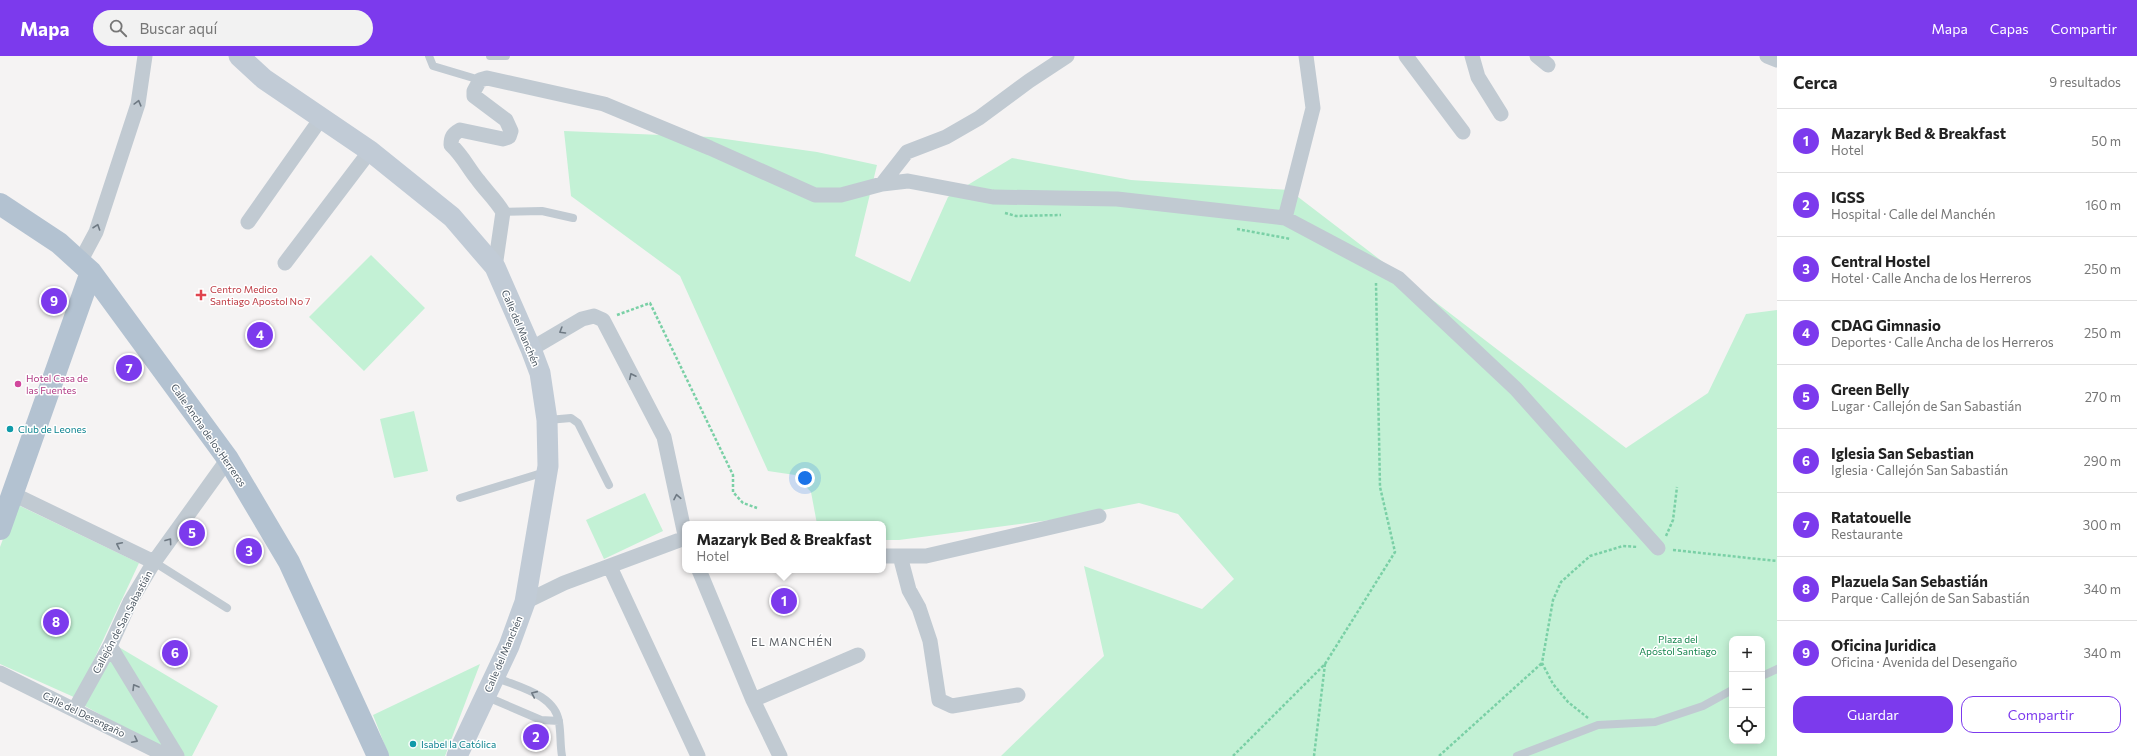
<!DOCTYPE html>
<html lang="es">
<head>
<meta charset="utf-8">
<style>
	body { margin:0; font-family:Commissioner,sans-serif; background:#f2f2f2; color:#222 }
	.controls { position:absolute; right:12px; bottom:12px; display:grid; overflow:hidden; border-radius:8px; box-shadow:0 2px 10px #0003 }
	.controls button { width:36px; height:36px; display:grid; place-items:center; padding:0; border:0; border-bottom:1px solid #e0e0e0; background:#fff; color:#222; font:20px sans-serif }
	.you { position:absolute; left:805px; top:422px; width:14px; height:14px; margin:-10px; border:3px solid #fff; border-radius:50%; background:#1a73e8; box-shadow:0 0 0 6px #1a73e833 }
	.badge { display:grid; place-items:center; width:26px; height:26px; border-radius:50%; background:#7c3aed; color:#fff; font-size:13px; font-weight:700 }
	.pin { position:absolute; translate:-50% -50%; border:2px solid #fff; box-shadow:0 1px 4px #0006 }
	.popup { position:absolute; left:682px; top:465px; width:204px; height:52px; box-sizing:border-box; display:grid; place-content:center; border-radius:8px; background:#fff; filter:drop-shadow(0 1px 3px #0005); font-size:13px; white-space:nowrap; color:#767676 }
	.popup b { font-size:15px; color:#222 }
	.popup::after { content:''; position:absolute; left:50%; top:100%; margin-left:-8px; border:8px solid transparent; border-top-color:#fff }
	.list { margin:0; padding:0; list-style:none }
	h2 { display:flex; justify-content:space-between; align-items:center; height:52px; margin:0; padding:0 16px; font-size:17px }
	h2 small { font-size:13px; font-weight:400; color:#767676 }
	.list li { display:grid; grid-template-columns:26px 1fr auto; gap:12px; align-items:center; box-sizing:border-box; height:64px; padding:0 16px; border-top:1px solid #e0e0e0 }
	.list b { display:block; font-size:15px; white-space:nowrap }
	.list p { margin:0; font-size:13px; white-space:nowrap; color:#767676 }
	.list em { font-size:13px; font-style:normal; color:#767676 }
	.actions { display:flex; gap:8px; padding:12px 16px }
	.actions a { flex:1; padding:9px 0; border:1px solid #7c3aed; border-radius:12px; text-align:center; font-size:14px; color:#7c3aed }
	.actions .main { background:#7c3aed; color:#fff }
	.icon { flex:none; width:22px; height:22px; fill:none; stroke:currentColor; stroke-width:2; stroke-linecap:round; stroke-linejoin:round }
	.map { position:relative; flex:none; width:1777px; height:700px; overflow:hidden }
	header { display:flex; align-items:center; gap:24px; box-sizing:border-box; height:56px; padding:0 20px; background:#7c3aed; color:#fff }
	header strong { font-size:19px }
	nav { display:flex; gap:22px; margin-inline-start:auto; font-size:14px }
	.search { width:280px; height:36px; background:#f2f2f2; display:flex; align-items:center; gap:10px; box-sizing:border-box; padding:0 14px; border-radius:22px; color:#767676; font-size:15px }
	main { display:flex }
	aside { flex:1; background:#fff }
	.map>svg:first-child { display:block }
	.green { fill:#c3f1d5; fill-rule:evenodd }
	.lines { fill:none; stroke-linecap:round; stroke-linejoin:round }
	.path { stroke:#7ad0a6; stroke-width:2.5; stroke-dasharray:3 2; stroke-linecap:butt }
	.lane { stroke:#c1cad2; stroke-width:8 }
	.street { stroke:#c1cad2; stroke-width:15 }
	.secondary { stroke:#c1cbd6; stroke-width:21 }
	.primary { stroke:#b3c2d1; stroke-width:22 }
	.oneway { stroke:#6e7983 }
	.health-dot { fill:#e0444e; stroke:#fff; stroke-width:1.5 }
	.hotel-dot { fill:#d1479c; stroke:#fff; stroke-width:1.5 }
	.culture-dot { fill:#0f9aa8; stroke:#fff; stroke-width:1.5 }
	.labels { text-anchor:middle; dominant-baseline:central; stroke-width:3; stroke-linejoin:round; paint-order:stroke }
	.health-label { font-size:10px; fill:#be3a42; stroke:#fff; text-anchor:start }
	.street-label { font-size:10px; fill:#4a5661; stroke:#fff }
	.hotel-label { font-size:10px; fill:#b23c85; stroke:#fff; text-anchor:start }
	.culture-label { font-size:10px; fill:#0d838f; stroke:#fff; text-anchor:start }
	.park-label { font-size:10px; fill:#17864f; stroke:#fff }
	.neighbourhood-label { font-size:11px; letter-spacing:1px; fill:#5f6368; stroke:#fff }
</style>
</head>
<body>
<header>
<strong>Mapa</strong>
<div class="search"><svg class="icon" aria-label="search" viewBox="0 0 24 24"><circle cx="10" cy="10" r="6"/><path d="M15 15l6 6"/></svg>Buscar aquí</div>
<nav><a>Mapa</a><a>Capas</a><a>Compartir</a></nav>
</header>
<main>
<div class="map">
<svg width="1777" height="700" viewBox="0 0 1777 700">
	<rect width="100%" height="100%" fill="#f5f3f3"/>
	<!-- green -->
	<path class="green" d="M564,75L711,81L817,96L877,109L855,200L910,226L948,141L1012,102L1131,124L1289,134L1626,392L1708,337L1746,258L1777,254V700H1001L1104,600L1084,510L1202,553L1234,523L1178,458L1139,447L1058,463L899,484H883V468H817L811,436L795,419L768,415L680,220L571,140ZM1732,583H1762V685H1732Z
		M371,199L425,252L364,315L309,261Z
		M414,355L428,415L394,422L380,363Z
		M645,437L663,475L604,503L586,464Z
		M16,448L139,507L76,642L0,608V491Z
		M117,590L218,650L192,700H181Z
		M109,600L170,697L83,649Z
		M480,608L445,700H389L373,659Z"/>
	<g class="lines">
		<!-- path -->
		<path class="path" d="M1005,157L1016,160L1061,159
			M1237,173L1291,183
			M617,259L650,247L733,419V436L743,447L757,452
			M1666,480L1673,464L1677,431
			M1673,494L1777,505
			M1325,608L1395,496L1380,431L1376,227
			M1588,662L1568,646L1553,628L1542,607L1553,544L1561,526L1590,500L1623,490L1638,491
			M1233,700L1325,608L1314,700
			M1439,700L1542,607"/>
		<!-- lane -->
		<path class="lane" d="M429,0L433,10L480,24
			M490,0H506
			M503,156L542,155L573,162
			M548,364L571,362L578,367L609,429
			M460,442L545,416
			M154,506L227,552
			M1762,620L1777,613
			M495,621C517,631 555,638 559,666C561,678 560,689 562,700
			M485,640L541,664L559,665
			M1517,700L1598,669L1655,666L1703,650L1732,634"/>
		<!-- street -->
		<path class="street" d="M1406,0L1463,76
			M1472,0L1478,21L1501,58
			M1537,0L1548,9
			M1767,0L1777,4
			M882,128L907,96L946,81L979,62L1029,25L1067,0
			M1285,162L1313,52L1306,0
			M248,166L322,61
			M80,206L96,176L138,48L145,0
			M285,207L370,95
			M495,211L503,156C496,144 486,135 478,124C468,112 463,100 451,89C451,81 453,78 460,74L503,83L509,81L511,75L506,64L474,40V35L480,24L487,22L604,48L710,92L815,139H841L882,128L908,125L993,141L1117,143L1285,162L1398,222L1516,333L1658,492
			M531,293L582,263L594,260L603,264L664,381L685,479
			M13,438L154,506
			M883,500H926L1099,460
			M900,500L909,534L919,552L930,585L939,644L952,650L1018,639
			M610,511L698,700
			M699,514L753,644L780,700
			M525,546L564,527L685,482
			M110,590L177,700
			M0,617L167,700
			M753,644L858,599
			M75,653L110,590L130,546L154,506L228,403"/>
		<!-- secondary -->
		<path class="secondary" d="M239,0L264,23L370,95L452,161L495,211L531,293L540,317L547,364L548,410L525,546L509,590L457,700"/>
		<!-- primary -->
		<path class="primary" d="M0,148L59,187L91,216L228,403L289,506L378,700
			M0,473L91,216"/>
	</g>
	<!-- one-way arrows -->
	<defs><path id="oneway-chevron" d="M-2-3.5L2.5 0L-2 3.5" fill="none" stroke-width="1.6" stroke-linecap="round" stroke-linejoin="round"/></defs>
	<g class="oneway">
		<use href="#oneway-chevron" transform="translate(138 47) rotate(-75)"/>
		<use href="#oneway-chevron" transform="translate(97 171) rotate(-71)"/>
		<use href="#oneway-chevron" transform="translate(562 275) rotate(149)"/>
		<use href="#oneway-chevron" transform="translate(632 320) rotate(-116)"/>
		<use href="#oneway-chevron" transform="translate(677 441) rotate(-101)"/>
		<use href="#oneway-chevron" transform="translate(169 485) rotate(-54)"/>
		<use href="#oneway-chevron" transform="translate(119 489) rotate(-154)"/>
		<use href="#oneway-chevron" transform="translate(135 631) rotate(-121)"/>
		<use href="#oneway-chevron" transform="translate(534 638) rotate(-156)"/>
		<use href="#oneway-chevron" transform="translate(135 684) rotate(27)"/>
	</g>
	<!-- markers -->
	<path class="health-dot" d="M199 233h4v4h4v4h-4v4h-4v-4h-4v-4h4z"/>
	<circle class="hotel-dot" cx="18" cy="328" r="4"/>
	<g class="culture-dot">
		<circle cx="10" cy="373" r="4"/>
		<circle cx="413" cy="688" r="4"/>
	</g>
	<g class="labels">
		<!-- health labels -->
		<g class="health-label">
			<text x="210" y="233">Centro Medico<tspan x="210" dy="12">Santiago Apostol No 7</tspan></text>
		</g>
		<!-- street labels -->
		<g class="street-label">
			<text transform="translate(521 272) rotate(67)">Calle del Manchén</text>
			<text transform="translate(209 379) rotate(55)">Calle Ancha de los Herreros</text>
			<text transform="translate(122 566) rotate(-62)">Callejón de San Sabastián</text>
			<text transform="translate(503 598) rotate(-67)">Calle del Manchén</text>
			<text transform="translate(84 658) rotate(26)">Calle del Desengaño</text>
		</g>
		<!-- hotel labels -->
		<g class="hotel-label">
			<text x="26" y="322">Hotel Casa de<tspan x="26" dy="12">las Fuentes</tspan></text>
		</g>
		<!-- culture labels -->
		<g class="culture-label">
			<text x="18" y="373">Club de Leones</text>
			<text x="421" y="688">Isabel la Católica</text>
		</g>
		<!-- park labels -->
		<g class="park-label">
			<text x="1678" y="583">Plaza del<tspan x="1678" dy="12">Apóstol Santiago</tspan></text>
		</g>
		<!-- neighbourhood labels -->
		<g class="neighbourhood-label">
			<text x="792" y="585">EL MANCHÉN</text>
		</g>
	</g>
</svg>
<div class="controls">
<button>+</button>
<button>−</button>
<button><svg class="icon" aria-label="locate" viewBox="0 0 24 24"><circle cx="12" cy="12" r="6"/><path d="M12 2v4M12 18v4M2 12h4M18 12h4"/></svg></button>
</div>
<div class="you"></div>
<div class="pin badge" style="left:784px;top:545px">1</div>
<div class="popup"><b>Mazaryk Bed &amp; Breakfast</b>Hotel</div>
<div class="pin badge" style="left:536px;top:681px">2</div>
<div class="pin badge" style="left:249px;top:495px">3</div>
<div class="pin badge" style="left:260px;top:279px">4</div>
<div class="pin badge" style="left:192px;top:477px">5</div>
<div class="pin badge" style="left:175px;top:597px">6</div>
<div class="pin badge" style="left:129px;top:312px">7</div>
<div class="pin badge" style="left:56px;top:566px">8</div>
<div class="pin badge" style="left:54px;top:245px">9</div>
</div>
<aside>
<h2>Cerca<small>9 resultados</small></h2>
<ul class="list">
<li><span class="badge">1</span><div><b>Mazaryk Bed &amp; Breakfast</b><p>Hotel</p></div><em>50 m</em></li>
<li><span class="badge">2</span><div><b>IGSS</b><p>Hospital · Calle del Manchén</p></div><em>160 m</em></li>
<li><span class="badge">3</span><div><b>Central Hostel</b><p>Hotel · Calle Ancha de los Herreros</p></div><em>250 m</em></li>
<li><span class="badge">4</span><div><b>CDAG Gimnasio</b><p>Deportes · Calle Ancha de los Herreros</p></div><em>250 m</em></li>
<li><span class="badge">5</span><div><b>Green Belly</b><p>Lugar · Callejón de San Sabastián</p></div><em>270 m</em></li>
<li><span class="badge">6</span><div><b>Iglesia San Sebastian</b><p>Iglesia · Callejón San Sabastián</p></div><em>290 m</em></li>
<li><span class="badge">7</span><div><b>Ratatouelle</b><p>Restaurante</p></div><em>300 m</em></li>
<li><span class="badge">8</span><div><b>Plazuela San Sebastián</b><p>Parque · Callejón de San Sabastián</p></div><em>340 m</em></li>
<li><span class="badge">9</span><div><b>Oficina Juridica</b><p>Oficina · Avenida del Desengaño</p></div><em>340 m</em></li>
</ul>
<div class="actions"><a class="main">Guardar</a><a>Compartir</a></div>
</aside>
</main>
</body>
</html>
